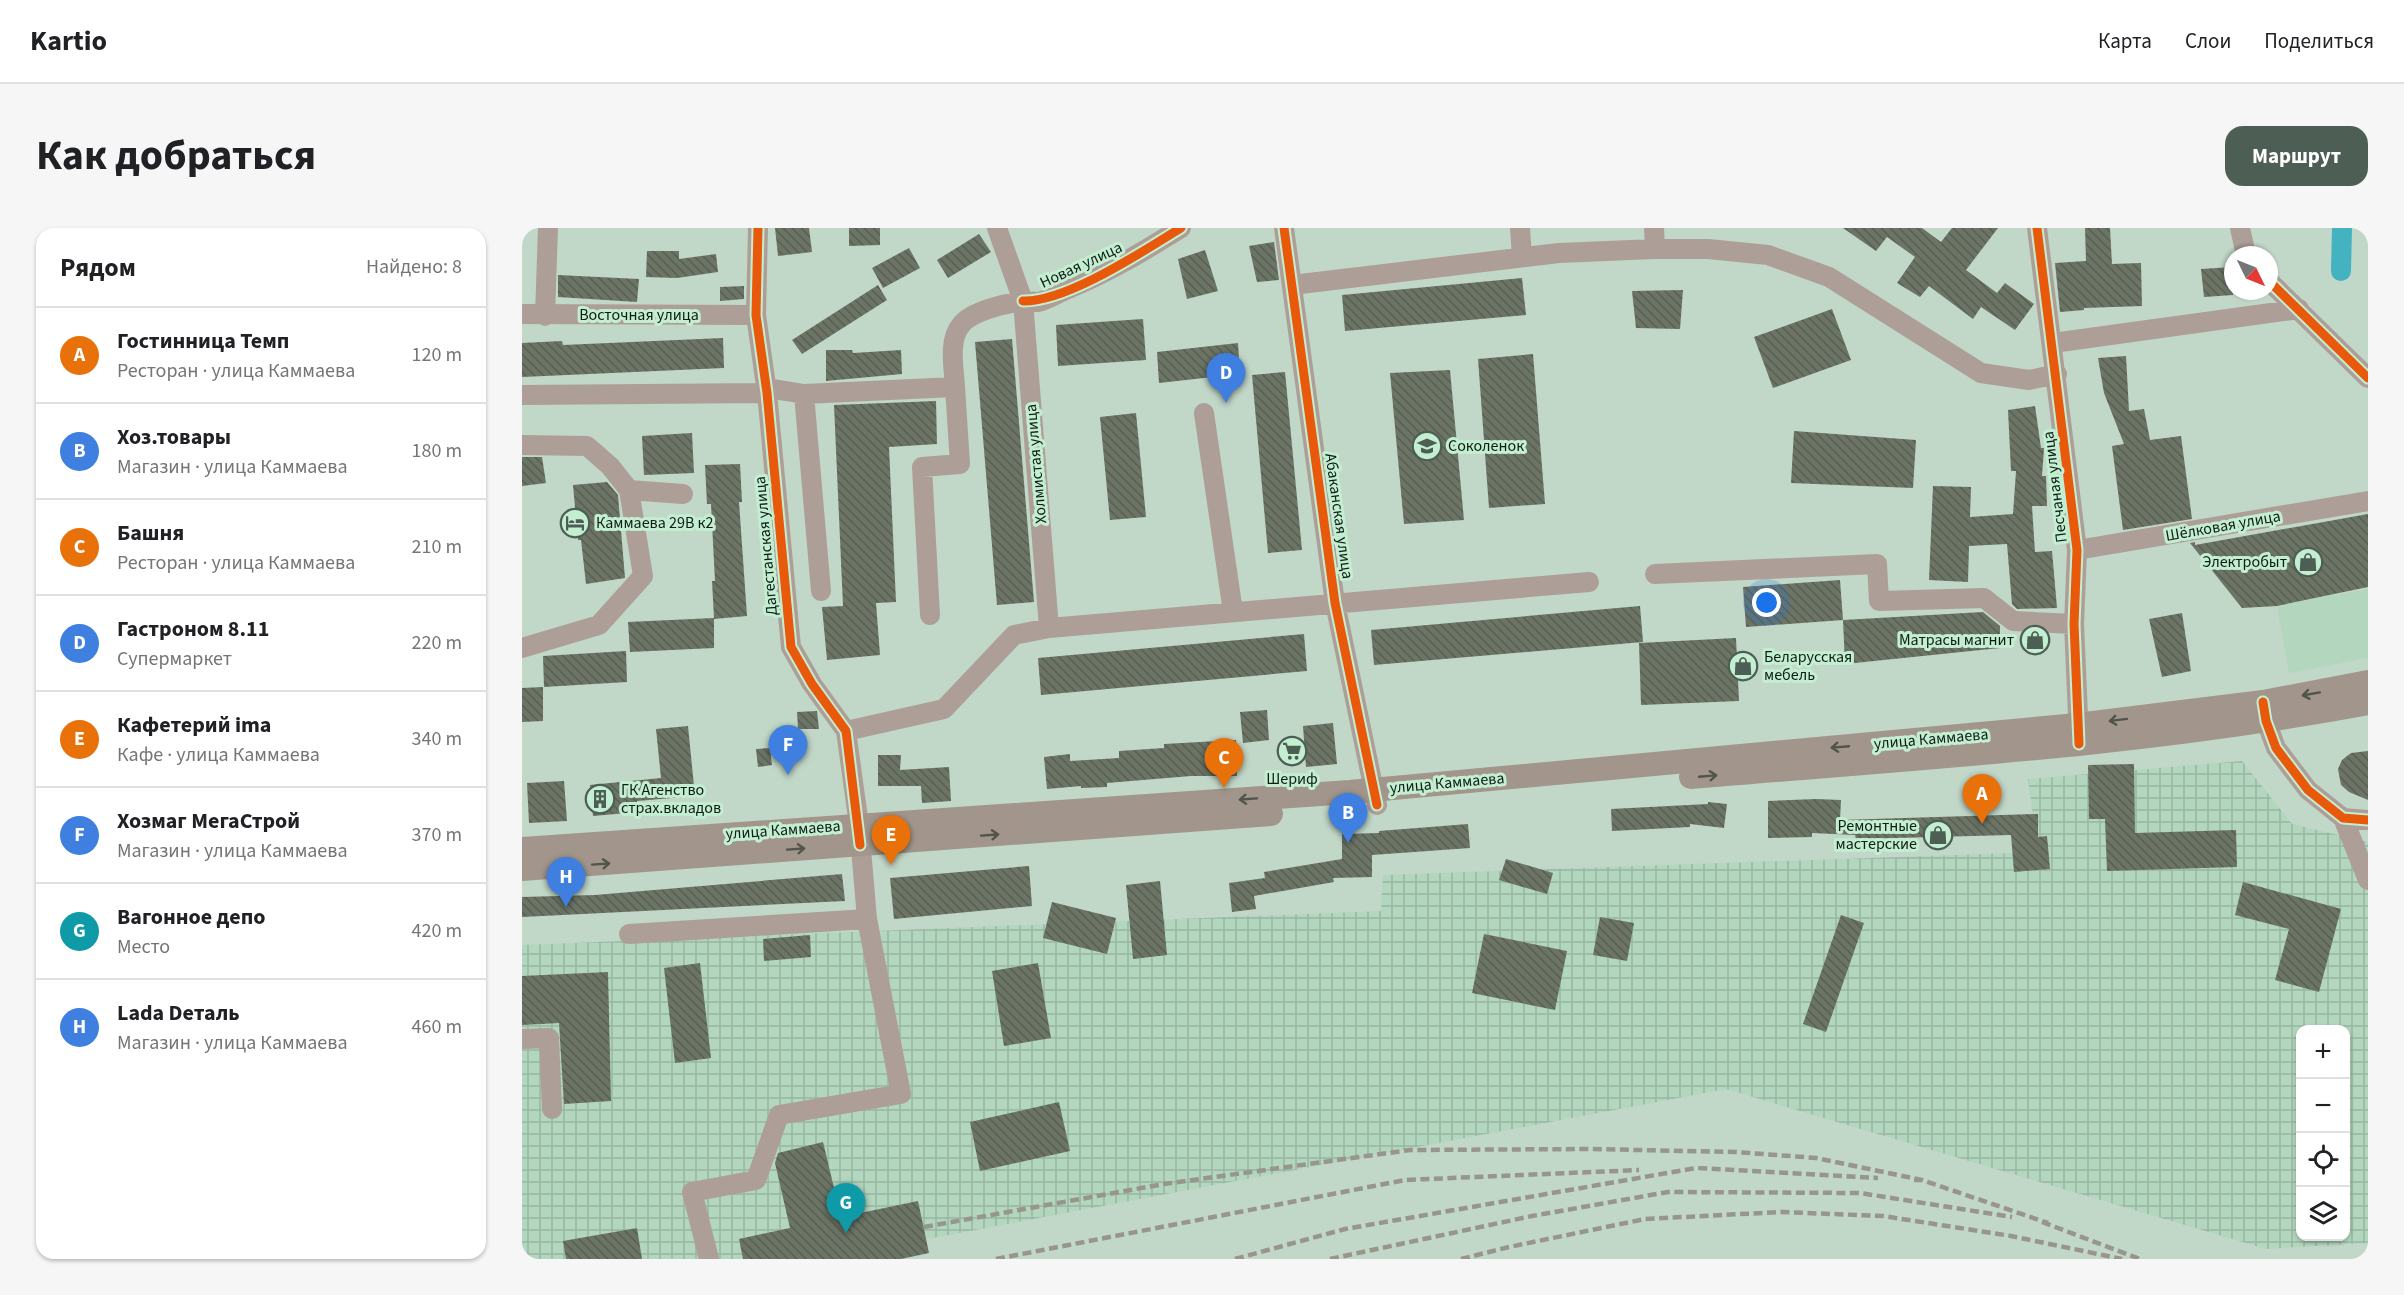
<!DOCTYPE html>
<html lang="ru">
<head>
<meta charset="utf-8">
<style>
	body { margin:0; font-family:"Source Sans 3",sans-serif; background:#f6f6f6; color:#202124 }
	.controls { position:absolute; right:18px; bottom:18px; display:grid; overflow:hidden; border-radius:12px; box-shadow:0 2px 4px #0004 }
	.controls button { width:54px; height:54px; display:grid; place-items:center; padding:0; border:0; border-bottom:2px solid #e0e0e0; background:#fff; color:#202124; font:30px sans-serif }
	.compass { position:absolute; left:1702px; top:18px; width:54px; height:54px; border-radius:50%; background:#fff; box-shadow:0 2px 4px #0004; rotate:133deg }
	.you { position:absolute; left:1245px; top:375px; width:21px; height:21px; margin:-15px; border:4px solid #fff; border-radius:50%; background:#1a73e8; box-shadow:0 0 0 9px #1a73e833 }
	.badge { display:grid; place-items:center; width:39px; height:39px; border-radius:50%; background:#4d5f54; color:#fff; font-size:20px; font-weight:700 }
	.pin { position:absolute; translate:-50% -50px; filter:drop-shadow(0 2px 3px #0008) }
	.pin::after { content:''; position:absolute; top:32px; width:21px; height:18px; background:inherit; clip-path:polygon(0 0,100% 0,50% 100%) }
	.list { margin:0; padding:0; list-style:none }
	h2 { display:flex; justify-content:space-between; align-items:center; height:78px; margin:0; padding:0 24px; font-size:26px }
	h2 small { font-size:20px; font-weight:400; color:#757577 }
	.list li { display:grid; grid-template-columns:39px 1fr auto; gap:18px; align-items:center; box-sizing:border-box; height:96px; padding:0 24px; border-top:2px solid #e0e0e0 }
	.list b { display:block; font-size:22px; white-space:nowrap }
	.list p { margin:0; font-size:20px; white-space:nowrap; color:#757577 }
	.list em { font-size:20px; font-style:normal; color:#757577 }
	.icon { flex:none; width:33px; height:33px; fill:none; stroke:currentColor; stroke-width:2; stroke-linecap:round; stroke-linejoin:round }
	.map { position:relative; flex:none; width:1846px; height:1031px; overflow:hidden; border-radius:18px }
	header { display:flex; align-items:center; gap:36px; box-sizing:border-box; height:84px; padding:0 30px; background:#fff; border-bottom:2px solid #e0e0e0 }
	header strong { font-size:28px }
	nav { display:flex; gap:33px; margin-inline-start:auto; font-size:21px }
	.intro { display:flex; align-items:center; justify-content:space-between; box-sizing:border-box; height:144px; padding:0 36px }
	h1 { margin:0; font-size:42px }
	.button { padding:15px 27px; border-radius:18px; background:#4d5f54; color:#fff; font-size:21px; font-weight:700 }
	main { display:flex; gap:36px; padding:0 36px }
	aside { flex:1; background:#fff; border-radius:18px; box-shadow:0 2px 4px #0004 }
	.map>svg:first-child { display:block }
	.built { fill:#b2d6be }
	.industrial { fill:url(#industrial-grid); fill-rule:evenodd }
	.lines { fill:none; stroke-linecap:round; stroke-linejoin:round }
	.canal { stroke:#44b2c1; stroke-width:20 }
	.building { fill:url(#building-back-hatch) }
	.minor { stroke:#ad9f98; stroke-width:20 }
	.major { stroke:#a2968c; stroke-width:24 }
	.rail { stroke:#98958d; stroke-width:4.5; stroke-dasharray:9 4.5; stroke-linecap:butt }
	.cycleway-casing { stroke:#c4eed2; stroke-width:13 }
	.cycleway { stroke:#e8590c; stroke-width:9 }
	.oneway { stroke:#51544b }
	.labels { text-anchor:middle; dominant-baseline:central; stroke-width:6; stroke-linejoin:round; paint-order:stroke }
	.street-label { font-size:16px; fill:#0f1e15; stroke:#c4eed2 }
	.poi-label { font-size:16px; fill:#0f1e15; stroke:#c4eed2; text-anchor:start }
</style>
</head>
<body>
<header>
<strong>Kartio</strong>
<nav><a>Карта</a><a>Слои</a><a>Поделиться</a></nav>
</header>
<div class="intro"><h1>Как добраться</h1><a class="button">Маршрут</a></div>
<main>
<aside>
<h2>Рядом<small>Найдено: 8</small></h2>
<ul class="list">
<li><span class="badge" style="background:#e8710a">A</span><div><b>Гостинница Темп</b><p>Ресторан · улица Каммаева</p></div><em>120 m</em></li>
<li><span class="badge" style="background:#3f7fe0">B</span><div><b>Хоз.товары</b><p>Магазин · улица Каммаева</p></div><em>180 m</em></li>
<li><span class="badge" style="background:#e8710a">C</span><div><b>Башня</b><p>Ресторан · улица Каммаева</p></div><em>210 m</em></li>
<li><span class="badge" style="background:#3f7fe0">D</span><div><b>Гастроном 8.11</b><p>Супермаркет</p></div><em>220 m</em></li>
<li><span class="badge" style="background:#e8710a">E</span><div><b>Кафетерий ima</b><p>Кафе · улица Каммаева</p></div><em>340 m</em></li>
<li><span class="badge" style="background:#3f7fe0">F</span><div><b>Хозмаг МегаСтрой</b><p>Магазин · улица Каммаева</p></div><em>370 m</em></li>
<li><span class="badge" style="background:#0f9aa8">G</span><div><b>Вагонное депо</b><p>Место</p></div><em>420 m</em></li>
<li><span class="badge" style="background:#3f7fe0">H</span><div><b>Lada Dеталь</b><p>Магазин · улица Каммаева</p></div><em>460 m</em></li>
</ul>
</aside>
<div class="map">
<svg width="1846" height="1031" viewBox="0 0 1846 1031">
	<defs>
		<pattern id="industrial-grid" width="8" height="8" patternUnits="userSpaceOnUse" patternTransform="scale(1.5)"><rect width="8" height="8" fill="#b2d6be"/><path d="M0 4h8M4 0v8" fill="none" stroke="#98b7a2"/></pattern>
		<pattern id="building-back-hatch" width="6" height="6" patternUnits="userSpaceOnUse" patternTransform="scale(1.5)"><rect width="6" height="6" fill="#6c7466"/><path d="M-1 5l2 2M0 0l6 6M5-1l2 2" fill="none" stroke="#575f53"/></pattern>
	</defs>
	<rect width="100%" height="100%" fill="#c1d7c8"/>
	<!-- built -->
	<path class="built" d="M1846,361V430L1767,445L1755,378Z"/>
	<!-- industrial -->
	<path class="industrial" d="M1720,533L1770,596L1846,614V1015L1744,1021L1204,861L299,1031H0V717L859,683L861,647L1516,624L1506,551ZM1778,802H1824V1008H1778Z"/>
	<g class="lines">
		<!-- canal -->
		<path class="canal" d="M1819,43L1820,0"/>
	</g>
	<!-- building -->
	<path class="building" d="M253,0H287L290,24L256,28Z
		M327,0H358V17L327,18Z
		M1321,0H1400L1419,14L1430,0H1476L1444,42L1475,65L1483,55L1512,76L1493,102L1459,79L1451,91L1407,58L1398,69L1375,55L1393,29L1365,9L1354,23Z
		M1563,0H1588L1590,36L1619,35L1620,78L1562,80V82L1538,84L1533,35L1564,33Z
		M457,6L469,24L426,50L415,32Z
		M752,14L757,52L735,54L727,18Z
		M387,20L398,40L361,60L350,40Z
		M683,22L696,63L665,71L656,31Z
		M125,23H157V31L194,26L196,44L155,50L124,49Z
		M1710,39L1711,67L1682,69L1679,41Z
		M36,47L117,51L115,74L36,69Z
		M1000,50L1004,87L823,103L820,67Z
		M356,57L365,72L280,126L270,112Z
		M222,58V71L198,73V59Z
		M1161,62L1158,101L1114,100L1110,63Z
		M1310,81L1329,132L1251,160L1232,109Z
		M621,91L624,132L536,138L534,97Z
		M201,110L202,140L0,149V115L40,113L41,117Z
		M490,111L512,374L475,377L453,114Z
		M716,115L718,146L637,155L635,124Z
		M304,122H330L331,125L379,122L380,146L304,153Z
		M1011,126L1023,276L967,280L956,131Z
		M1604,128L1607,183L1622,181L1628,212L1659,208L1670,291L1601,302L1590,218L1602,216L1582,165L1576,130Z
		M928,142L942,292L882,296L868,145Z
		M763,144L780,322L746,325L730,147Z
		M414,173L415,216L367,219L374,374L354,375L358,427L305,432L300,379L321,378L312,177Z
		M1513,178L1519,220H1522L1520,248H1524L1525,278H1510L1513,324L1530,323L1535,380L1495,381L1490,376L1485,316L1447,318L1446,354L1407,352L1411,258L1449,259L1448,289L1491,286L1494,243H1489L1486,182Z
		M614,185L624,289L588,292L578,189Z
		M1272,203L1394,212L1391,260L1269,255Z
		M170,205L172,245L122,247L120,208Z
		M0,229H20L24,255L0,258Z
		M218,236L220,274H217L225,388L192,391V420L108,424L106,394L192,390L190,353H193L189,276H185L183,237Z
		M85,254L96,267L103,350L64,356L59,312H56L51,257Z
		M1846,286V359L1755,378L1720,380L1668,315L1673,314V317Z
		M1318,352L1321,392L1224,399L1221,359Z
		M1118,378L1121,414L852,437L849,402Z
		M1461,384L1478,398V420L1323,436L1321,392Z
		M1660,385L1669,443L1640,449L1627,391Z
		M782,406L785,443L519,467L516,430Z
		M1214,410L1217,473L1119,477L1117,415Z
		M104,423L105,454L22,459L21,428Z
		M21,459V493L0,494V460Z
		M745,482L747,512L721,515L718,484Z
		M295,483L297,501H276L275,484Z
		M811,495L815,536L784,539L781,498Z
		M166,498L173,568L115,573L116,584L71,588L68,557L139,550L134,501Z
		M714,512L715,548H669L585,555V559L559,560V558L525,561L522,529L548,526V533L597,530V523L642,520V516Z
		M248,520L250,537L236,539L234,521Z
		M1846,523V572L1827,564L1819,557L1816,541L1820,532L1829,525Z
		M356,527H379L378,542L427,539L429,573L400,575L399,558H356Z
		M1612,536L1613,605L1714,602L1715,639L1585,643L1583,591H1567L1566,537Z
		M42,553L45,593L7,595L5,555Z
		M1294,571L1319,572L1318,592L1516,586V609L1525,608L1528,641L1492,644L1489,607L1334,611L1333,607L1290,605V609L1246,610V573Z
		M1186,574L1205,576L1202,600L1168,596V599L1090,603L1089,581L1186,576Z
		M946,596L948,620L850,627V649L811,650L812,654L732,668L734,681L710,684L707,655L743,650L742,644L820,631V606L857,605V603Z
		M984,631L1031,645L1025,666L977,652Z
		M507,638L510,678L372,691L368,650Z
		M320,646L323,673L0,689V669L73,667Z
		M638,653L645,727L611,731L604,657Z
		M1721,654L1819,681L1797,764L1753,752L1767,701L1713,687Z
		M530,674L594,690L585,726L521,710Z
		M1319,687L1342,695L1304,804L1281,796Z
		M1078,689L1112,695L1105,733L1071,727Z
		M962,706L1045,723L1033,782L950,765Z
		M288,707L289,729L242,733L241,711Z
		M178,735L189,830L153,835L142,740Z
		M516,735L529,810L482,818L470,743Z
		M86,744L89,873L42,876L37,795L0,797V748Z
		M537,874L548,923L458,943L448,894Z
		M301,914L319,989L396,973L407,1025L379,1031H221L217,1011L268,1000L253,935L256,925Z
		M115,1000L120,1031H44L41,1013Z"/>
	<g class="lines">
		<!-- minor -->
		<path class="minor" d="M475,0L501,73L527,400
			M762,0L813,375L855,577
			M998,0L1000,29
			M1132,0L1133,21H1186L1246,27L1307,49L1459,145L1507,152L1535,146
			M1515,0L1555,322L1552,396L1557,511
			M1718,0L1724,27
			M1747,53L1846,150
			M770,57L1037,25L1133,21
			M0,86L234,87
			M23,88L26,0
			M1531,115L1777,81
			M433,159C432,140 426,112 439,97C449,83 485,75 502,73C507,73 512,74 516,74C526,72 536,65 546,61C586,45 622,23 659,0
			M245,160L282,166L433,159L438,236L400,239L408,387
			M282,166L299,363
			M0,167L245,165
			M682,185L711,384
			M0,217L65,218L88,238L107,262L161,266
			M1555,322L1846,273
			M1133,346L1355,336L1357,373L1462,370L1491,393L1552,396
			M0,420L77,397L121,348L107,262
			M1742,479L1744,493L1754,520L1786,562L1821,590L1846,592
			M324,503L422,481L492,407L527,400L1067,354
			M1821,590L1846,652
			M107,706L345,691
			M0,811L27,810L30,881
			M187,1031L170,964L234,952L257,887L379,866L345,691L337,597L324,503L290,456L269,419L245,165L234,87L236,0"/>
		<!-- major -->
		<path class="major" d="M1169,549C1395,530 1623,517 1846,475
			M0,621L828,564L1555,497L1741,474L1846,454
			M0,641L749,586"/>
		<!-- rail -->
		<path class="rail" d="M1392,952H1400L1526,995
			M1520,994L1618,1031
			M402,999L642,956L888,922L1068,921L1214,924L1294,930L1400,952
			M474,1031L883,952L1117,942
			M713,1031L823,1001L1174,940L1356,950
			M808,1031L1010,988L1146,964L1338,965L1490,989
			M939,1031L987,1019L1123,991L1259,984L1361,988L1489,1008L1600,1031"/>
		<!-- cycleway casing -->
		<g class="cycleway-casing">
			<path id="cycleway" d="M236,0L234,87L245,165L269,419L290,456L324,503L338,617
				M762,0L813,375L855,577
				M1515,0L1555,322L1552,396L1557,516
				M1747,53L1846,150
				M501,73C545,74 621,23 659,0
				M1741,474L1744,493L1754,520L1786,562L1821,590L1846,592"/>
		</g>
		<!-- cycleway -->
		<use href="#cycleway" class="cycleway"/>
	</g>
	<!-- one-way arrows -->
	<defs><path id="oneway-shaft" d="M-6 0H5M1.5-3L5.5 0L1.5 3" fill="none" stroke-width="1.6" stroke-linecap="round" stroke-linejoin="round" transform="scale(1.5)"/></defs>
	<g class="oneway">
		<use href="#oneway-shaft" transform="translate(1789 466) rotate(170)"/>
		<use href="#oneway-shaft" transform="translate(1596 492) rotate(173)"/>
		<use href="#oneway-shaft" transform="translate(1318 519) rotate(175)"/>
		<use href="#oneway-shaft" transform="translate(1186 548) rotate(-5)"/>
		<use href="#oneway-shaft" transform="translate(726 571) rotate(176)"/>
		<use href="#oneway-shaft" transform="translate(468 607) rotate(-4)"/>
		<use href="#oneway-shaft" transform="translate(274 621) rotate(-4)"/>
		<use href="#oneway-shaft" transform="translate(79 636) rotate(-4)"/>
	</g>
	<!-- icons -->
	<defs>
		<g id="school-ring" transform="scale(1.5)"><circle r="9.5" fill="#c4eed2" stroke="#4d5f54" stroke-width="1.5"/><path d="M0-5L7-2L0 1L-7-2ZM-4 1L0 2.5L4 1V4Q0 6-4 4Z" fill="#4d5f54"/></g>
		<g id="hotel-ring" transform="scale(1.5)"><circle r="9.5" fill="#c4eed2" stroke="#4d5f54" stroke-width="1.5"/><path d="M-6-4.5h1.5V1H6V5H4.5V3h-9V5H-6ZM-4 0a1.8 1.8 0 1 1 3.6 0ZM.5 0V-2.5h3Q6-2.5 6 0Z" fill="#4d5f54"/></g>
		<g id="shop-ring" transform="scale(1.5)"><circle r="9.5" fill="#c4eed2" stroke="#4d5f54" stroke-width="1.5"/><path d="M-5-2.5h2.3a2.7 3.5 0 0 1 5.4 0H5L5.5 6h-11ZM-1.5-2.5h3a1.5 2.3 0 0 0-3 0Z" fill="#4d5f54"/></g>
		<g id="supermarket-ring" transform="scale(1.5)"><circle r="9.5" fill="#c4eed2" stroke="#4d5f54" stroke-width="1.5"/><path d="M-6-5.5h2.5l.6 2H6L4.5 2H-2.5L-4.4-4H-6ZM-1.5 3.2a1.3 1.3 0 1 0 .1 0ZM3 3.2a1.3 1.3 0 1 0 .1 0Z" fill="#4d5f54"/></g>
		<g id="building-ring" transform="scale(1.5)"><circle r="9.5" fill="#c4eed2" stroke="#4d5f54" stroke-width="1.5"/><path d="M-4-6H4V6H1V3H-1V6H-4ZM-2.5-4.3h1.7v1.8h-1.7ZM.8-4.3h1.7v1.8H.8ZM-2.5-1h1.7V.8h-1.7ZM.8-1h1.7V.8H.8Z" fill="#4d5f54"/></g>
	</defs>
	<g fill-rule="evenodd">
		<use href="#school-ring" x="905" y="218"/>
		<use href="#hotel-ring" x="53" y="295"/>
		<use href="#shop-ring" x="1786" y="334"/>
		<use href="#shop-ring" x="1513" y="412"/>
		<use href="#shop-ring" x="1221" y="438"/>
		<use href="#supermarket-ring" x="770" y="523"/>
		<use href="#building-ring" x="78" y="571"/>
		<use href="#shop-ring" x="1416" y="607"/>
	</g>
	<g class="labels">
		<!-- street labels -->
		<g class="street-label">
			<text transform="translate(559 37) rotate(-25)">Новая улица</text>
			<text x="117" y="87">Восточная улица</text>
			<text transform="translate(514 236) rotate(-95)">Холмистая улица</text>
			<text transform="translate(1533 259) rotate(-97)">Песчаная улица</text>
			<text transform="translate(817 288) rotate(82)">Абаканская улица</text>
			<text transform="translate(1701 298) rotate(-10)">Шёлковая улица</text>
			<text transform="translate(244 318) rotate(-95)">Дагестанская улица</text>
			<text transform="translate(1409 511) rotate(-5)">улица Каммаева</text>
			<text transform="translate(925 555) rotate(-5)">улица Каммаева</text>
			<text transform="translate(261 602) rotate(-4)">улица Каммаева</text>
		</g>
		<!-- poi labels -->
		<g class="poi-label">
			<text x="926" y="218">Соколенок</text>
			<text x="74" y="295">Каммаева 29В к2</text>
			<text x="1765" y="334" text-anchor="end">Электробыт</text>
			<text x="1492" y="412" text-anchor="end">Матрасы магнит</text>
			<text x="1242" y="429">Беларусская<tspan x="1242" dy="18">мебель</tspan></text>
			<text x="770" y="551" text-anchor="middle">Шериф</text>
			<text x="99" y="562">ГК Агенство<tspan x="99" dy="18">страх.вкладов</tspan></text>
			<text x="1395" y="598" text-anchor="end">Ремонтные<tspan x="1395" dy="18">мастерские</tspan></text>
		</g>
	</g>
</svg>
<div class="controls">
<button>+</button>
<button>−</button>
<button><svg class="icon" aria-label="locate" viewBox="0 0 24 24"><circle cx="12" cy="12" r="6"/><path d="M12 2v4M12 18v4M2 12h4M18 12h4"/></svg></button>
<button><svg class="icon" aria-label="layers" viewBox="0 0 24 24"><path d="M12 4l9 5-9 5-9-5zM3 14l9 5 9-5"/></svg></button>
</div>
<svg class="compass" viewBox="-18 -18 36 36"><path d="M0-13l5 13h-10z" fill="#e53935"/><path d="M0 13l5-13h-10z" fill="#757577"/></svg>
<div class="you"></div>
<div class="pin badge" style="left:1460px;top:596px;background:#e8710a">A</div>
<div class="pin badge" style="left:826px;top:615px;background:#3f7fe0">B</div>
<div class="pin badge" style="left:702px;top:560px;background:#e8710a">C</div>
<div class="pin badge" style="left:704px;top:175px;background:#3f7fe0">D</div>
<div class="pin badge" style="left:369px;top:637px;background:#e8710a">E</div>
<div class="pin badge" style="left:266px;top:547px;background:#3f7fe0">F</div>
<div class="pin badge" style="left:324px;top:1005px;background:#0f9aa8">G</div>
<div class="pin badge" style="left:44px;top:679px;background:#3f7fe0">H</div>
</div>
</main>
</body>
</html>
